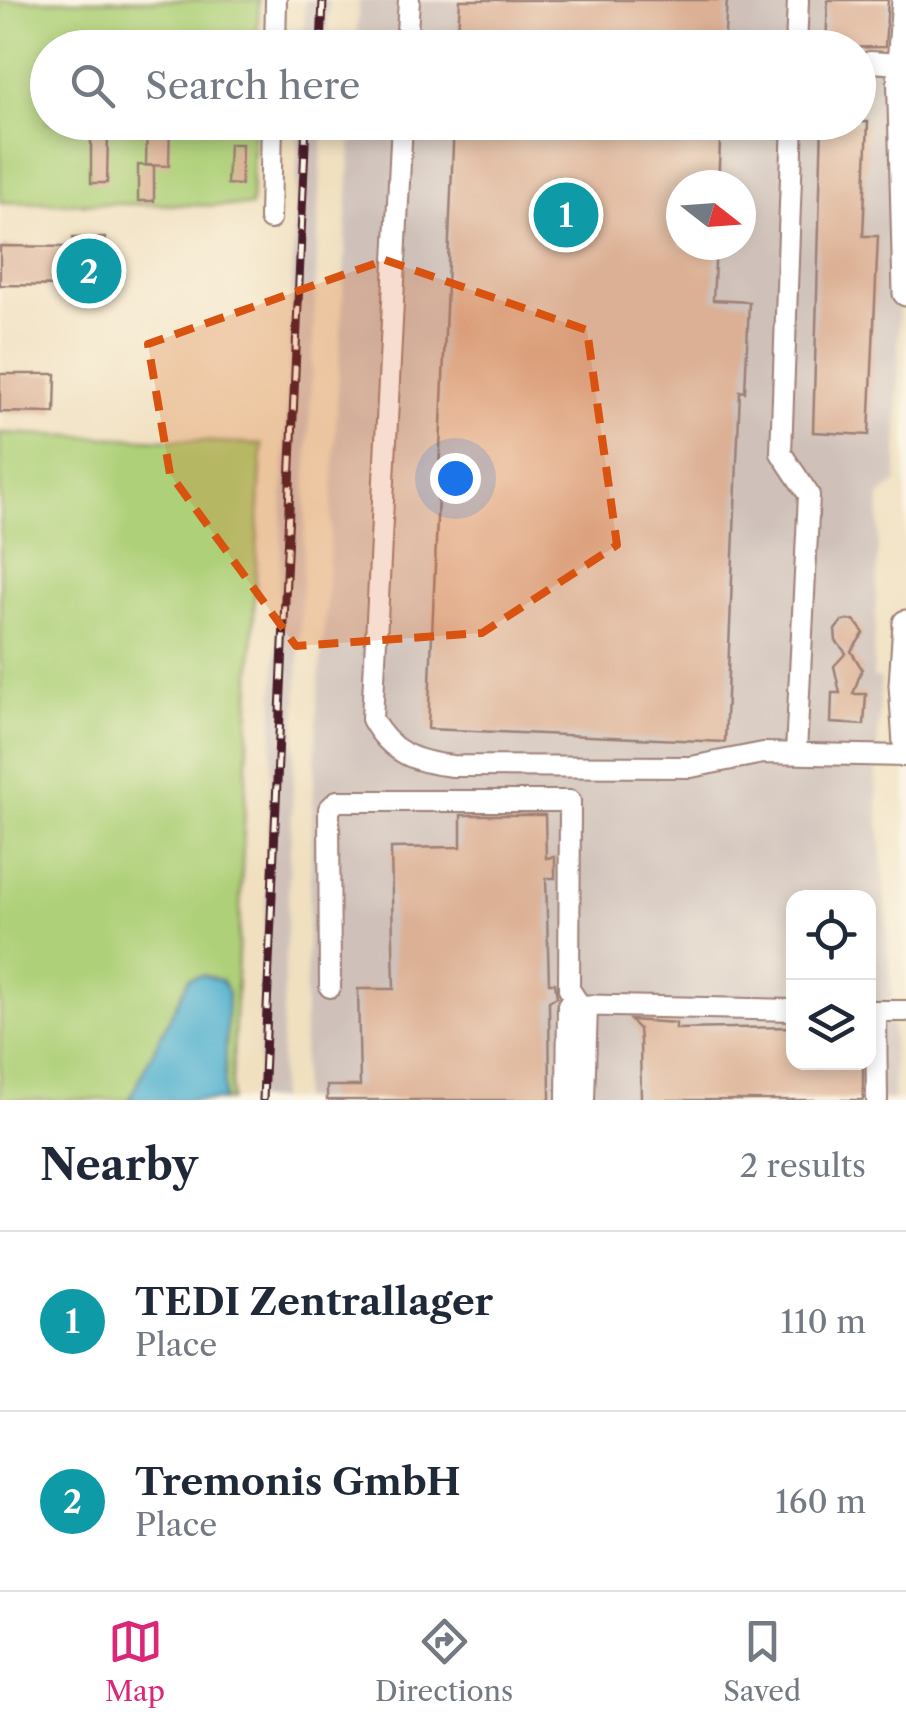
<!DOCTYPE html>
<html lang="en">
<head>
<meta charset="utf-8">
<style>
	body { margin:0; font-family:"Libre Caslon Text",serif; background:#f2f2f3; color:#1f2937 }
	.controls { position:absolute; right:30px; bottom:30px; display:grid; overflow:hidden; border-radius:20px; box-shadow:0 5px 15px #0003 }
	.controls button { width:90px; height:90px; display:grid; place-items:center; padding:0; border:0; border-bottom:2px solid #e0e1e3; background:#fff; color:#1f2937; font:50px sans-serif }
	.compass { position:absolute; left:666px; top:170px; width:90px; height:90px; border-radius:50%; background:#fff; box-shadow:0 5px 15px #0003; rotate:107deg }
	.you { position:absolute; left:455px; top:478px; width:35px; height:35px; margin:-25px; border:8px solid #fff; border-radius:50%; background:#1a73e8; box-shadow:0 0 0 15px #1a73e833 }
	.badge { display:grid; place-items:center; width:65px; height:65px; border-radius:50%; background:#db2777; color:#fff; font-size:32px; font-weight:700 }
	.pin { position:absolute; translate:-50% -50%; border:5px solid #fff; box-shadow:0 2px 10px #0006 }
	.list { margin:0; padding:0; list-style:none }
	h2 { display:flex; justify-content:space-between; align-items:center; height:130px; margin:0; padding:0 40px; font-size:42px }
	h2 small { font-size:32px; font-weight:400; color:#747a83 }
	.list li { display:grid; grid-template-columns:65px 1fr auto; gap:30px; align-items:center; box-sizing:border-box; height:180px; padding:0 40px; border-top:2px solid #e0e1e3 }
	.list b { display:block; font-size:38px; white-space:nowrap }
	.list p { margin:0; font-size:32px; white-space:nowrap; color:#747a83 }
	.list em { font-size:32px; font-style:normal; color:#747a83 }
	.icon { flex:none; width:55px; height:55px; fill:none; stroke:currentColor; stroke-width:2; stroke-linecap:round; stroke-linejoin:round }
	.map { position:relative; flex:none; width:906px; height:1100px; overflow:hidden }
	.search { position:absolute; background:#fff; box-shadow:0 5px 15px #0003; left:30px; right:30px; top:30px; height:110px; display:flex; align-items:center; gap:25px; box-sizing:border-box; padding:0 35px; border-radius:55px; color:#747a83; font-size:38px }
	.sheet { height:490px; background:#fff }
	nav { display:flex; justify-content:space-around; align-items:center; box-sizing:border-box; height:140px; border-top:2px solid #e0e1e3; background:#fff; font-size:28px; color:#747a83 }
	nav a { display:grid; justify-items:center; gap:5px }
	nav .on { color:#db2777 }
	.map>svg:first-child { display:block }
	.industrial { fill:#cfc1ba; fill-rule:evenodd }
	.green { fill:#aed078; stroke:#7c7852; stroke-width:2.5 }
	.water { fill:#52b2d0; stroke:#4e687e; stroke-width:2.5 }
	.building { fill:#dcb094 }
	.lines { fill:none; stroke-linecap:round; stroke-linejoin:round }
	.minor-casing { stroke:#9d8076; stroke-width:24 }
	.major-casing { stroke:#9d8076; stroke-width:29 }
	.minor { stroke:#fff; stroke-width:20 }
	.major { stroke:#fff; stroke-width:25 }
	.rail-casing { stroke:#4a1f2b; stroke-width:9 }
	.rail { stroke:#fcf5e5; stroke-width:5; stroke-dasharray:15; stroke-linecap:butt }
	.marked { fill:#d8530f; fill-opacity:0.2; stroke:#d8530f; stroke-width:8; stroke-dasharray:20 12; stroke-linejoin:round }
</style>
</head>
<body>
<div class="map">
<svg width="906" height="1100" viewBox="0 0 906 1100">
	<rect width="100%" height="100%" fill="#fcf5e5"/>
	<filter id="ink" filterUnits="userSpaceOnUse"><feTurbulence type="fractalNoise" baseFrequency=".01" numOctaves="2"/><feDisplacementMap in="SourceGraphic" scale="20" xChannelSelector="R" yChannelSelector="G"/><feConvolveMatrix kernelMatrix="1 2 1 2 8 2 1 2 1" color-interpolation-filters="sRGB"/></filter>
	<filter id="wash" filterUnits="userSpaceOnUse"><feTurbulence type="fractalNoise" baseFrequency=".0048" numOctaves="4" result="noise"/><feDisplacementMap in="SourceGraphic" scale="40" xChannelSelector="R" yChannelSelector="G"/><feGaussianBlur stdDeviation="2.25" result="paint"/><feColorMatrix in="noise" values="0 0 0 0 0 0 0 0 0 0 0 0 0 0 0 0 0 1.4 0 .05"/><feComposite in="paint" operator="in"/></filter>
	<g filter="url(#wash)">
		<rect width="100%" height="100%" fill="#f0e0c0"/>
		<!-- industrial -->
		<path class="industrial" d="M305,0H329L327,47H303Z
			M359,0H902L897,483L880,495L873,678L881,679L876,775L892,994L894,1100H301L318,690L327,598L352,123L858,122V48L356,47ZM681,185H741V245H681ZM794,898H868V1062H794Z
			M299,123H323L279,1100H257Z"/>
		<!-- green -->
		<path class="green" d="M0,0H259L257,47L48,48V122L254,123L251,206L0,202Z
			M0,433L262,444L231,1100H0Z"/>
		<!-- water -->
		<path class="water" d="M203,975L222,981L228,992L224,1100H129L189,978Z"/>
		<g id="blocks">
			<!-- building -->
			<path class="building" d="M460,0H727L724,48H457Z
				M828,0H888L885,47L826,48Z
				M147,122H170L169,166L146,165Z
				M454,122H721L718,185H681V245H716L713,300L749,302L745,392L740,391L725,742L428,729Z
				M822,122H868L863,236H878L869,435L813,432Z
				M91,132L108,133L107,183H91Z
				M229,144H242L241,185L227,184Z
				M138,165L154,166V201H138Z
				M73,238H105L104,303H72V286L0,285V246L73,247Z
				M0,374H56L55,413L0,412Z
				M854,620L864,633L851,651L862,669L853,694H866L864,725L831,723L832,693H840L834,666L846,653L836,641L835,630L842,621Z
				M461,815H545L546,858L555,857V878H546L549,983H555L557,997L549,1001L550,1100H327V1086H360L358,989H394L391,848L461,847Z
				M630,1020L676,1023V1029L794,1027V1062H863V1100H641L640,1041L639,1029Z"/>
		</g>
	</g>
	<g filter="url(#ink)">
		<use href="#blocks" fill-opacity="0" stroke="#9d8076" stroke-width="2.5"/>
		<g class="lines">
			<!-- minor casing -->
			<g class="minor-casing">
				<path id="minor" d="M275,48L276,0
					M406,48L409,0
					M796,48L798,0
					M870,62L900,64L906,58
					M402,122L372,719C390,752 414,762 453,766L691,767L763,753L906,756
					M793,122L781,453L809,495L796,752
					M270,219L272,122
					M330,987L329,809L337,801H570L569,989L581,1007
					M868,1011H906
					M876,1011L877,1100
					M567,1100L568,1005L794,1010
					M584,1100L587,1007"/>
			</g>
			<!-- major casing -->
			<g class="major-casing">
				<path id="major" d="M905,0L900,64L906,293
					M906,623L902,685L906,744"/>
			</g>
			<!-- minor -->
			<use href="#minor" class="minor"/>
			<!-- major -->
			<use href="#major" class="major"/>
			<!-- rail casing -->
			<g class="rail-casing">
				<path id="rail" d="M321,48L323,0
					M263,1100L306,122"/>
			</g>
			<!-- rail -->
			<use href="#rail" class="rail"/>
		</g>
	</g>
	<!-- marked area -->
	<path class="marked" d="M385,260L587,330L617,545L482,633L296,646L170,474L148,344Z"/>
</svg>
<div class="controls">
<button><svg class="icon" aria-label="locate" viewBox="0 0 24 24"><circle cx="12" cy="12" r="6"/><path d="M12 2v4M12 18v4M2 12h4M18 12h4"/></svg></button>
<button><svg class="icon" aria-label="layers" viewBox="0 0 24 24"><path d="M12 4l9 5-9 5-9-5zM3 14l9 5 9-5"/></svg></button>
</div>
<svg class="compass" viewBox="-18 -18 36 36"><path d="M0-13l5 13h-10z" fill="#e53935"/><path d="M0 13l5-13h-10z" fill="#747a83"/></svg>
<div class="you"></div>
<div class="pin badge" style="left:566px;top:215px;background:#0f9aa8">1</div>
<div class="pin badge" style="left:89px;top:271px;background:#0f9aa8">2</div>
<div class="search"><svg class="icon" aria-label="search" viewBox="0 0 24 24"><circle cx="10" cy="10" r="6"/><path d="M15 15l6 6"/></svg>Search here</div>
</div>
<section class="sheet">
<h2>Nearby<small>2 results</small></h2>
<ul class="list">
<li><span class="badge" style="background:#0f9aa8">1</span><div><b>TEDI Zentrallager</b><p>Place</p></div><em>110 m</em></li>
<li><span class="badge" style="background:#0f9aa8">2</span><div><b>Tremonis GmbH</b><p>Place</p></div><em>160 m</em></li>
</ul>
</section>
<nav>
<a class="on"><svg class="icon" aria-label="map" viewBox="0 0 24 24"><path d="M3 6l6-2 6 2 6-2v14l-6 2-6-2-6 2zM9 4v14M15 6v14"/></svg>Map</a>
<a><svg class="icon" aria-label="directions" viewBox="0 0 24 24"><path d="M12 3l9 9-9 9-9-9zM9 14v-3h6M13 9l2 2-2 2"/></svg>Directions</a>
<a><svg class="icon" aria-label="saved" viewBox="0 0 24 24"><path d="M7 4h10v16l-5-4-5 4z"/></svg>Saved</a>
</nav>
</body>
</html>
